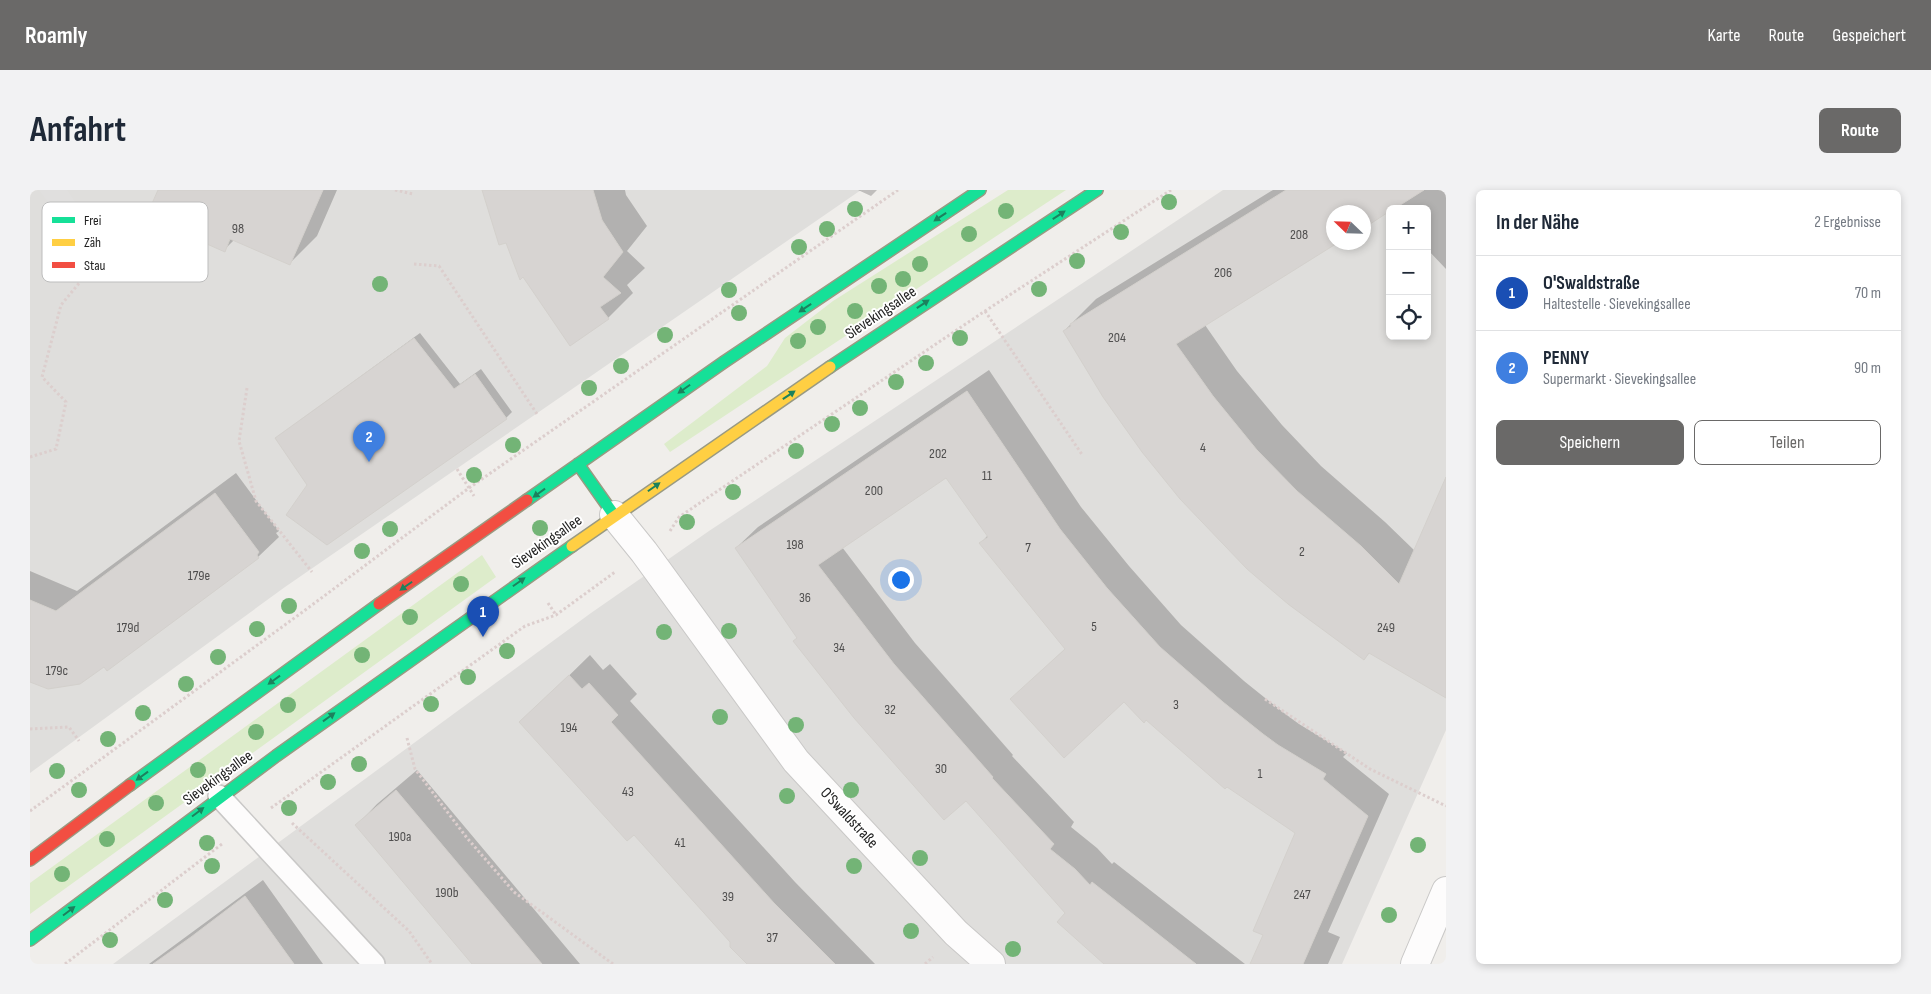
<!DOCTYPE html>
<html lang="de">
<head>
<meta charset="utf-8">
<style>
	body { margin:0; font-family:"Sofia Sans Condensed",sans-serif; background:#f2f2f3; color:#1f2937 }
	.controls { position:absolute; right:15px; top:15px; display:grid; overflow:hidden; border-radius:8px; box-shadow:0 2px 8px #0003 }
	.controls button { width:45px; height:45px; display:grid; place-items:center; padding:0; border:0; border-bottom:1px solid #e0e1e3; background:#fff; color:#1f2937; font:25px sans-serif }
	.compass { position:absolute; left:1296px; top:15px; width:45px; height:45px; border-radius:50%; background:#fff; box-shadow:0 2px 8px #0003; rotate:293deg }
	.you { position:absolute; left:870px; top:389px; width:18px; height:18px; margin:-12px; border:4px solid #fff; border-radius:50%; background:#1a73e8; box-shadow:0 0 0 8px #1a73e833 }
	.badge { display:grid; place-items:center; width:32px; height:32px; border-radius:50%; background:#6a6968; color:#fff; font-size:16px; font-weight:700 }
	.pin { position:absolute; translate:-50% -41px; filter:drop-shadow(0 1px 2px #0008) }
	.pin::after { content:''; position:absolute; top:26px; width:18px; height:15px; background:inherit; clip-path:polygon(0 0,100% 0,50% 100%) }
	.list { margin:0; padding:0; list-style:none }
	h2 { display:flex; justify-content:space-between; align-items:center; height:65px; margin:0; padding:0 20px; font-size:21px }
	h2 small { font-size:16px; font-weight:400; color:#747a83 }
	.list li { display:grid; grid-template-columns:32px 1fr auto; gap:15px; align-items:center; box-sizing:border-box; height:75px; padding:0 20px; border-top:1px solid #e0e1e3 }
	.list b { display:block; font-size:19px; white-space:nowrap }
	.list p { margin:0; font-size:16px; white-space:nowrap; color:#747a83 }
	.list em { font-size:16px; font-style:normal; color:#747a83 }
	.actions { display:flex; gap:10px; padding:15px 20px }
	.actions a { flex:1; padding:11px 0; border:1px solid #6a6968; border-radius:8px; text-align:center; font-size:18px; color:#6a6968 }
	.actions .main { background:#6a6968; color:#fff }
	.icon { flex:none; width:28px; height:28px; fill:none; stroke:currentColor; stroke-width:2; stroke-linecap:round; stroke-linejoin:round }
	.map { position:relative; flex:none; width:1416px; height:774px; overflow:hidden; border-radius:8px }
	header { display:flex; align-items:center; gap:30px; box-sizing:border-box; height:70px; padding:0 25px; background:#6a6968; color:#fff }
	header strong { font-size:24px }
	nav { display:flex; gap:28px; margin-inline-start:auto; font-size:18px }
	.intro { display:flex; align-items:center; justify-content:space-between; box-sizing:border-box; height:120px; padding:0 30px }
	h1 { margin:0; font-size:35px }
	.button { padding:12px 22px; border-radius:8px; background:#6a6968; color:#fff; font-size:18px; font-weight:700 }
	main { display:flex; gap:30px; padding:0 30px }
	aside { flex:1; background:#fff; border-radius:8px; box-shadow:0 2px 8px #0003 }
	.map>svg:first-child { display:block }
	.residential { fill:#dfdedc; fill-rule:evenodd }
	.grass { fill:#ddeccb }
	.parking { fill:#e0dfde }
	.shadow { fill:#0003 }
	.building { fill:#d7d4d2; stroke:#d3d0cc }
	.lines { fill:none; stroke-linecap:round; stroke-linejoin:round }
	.lane-casing { stroke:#c9c8c7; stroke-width:24 }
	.street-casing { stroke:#c9c8c7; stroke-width:30 }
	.fast-casing { stroke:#999a82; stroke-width:14 }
	.slow-casing { stroke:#999a82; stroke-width:14 }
	.jam-casing { stroke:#999a82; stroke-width:14 }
	.path { stroke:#dccecd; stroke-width:3; stroke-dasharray:2.5 2.5; stroke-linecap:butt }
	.lane { stroke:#fdfcfc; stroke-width:21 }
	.street { stroke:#fdfcfc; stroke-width:28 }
	.fast { stroke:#16e098; stroke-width:11 }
	.slow { stroke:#ffcf43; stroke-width:11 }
	.jam { stroke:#f24e42; stroke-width:11 }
	.tree { fill:#73b476 }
	.oneway { fill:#1c815d }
	.labels { text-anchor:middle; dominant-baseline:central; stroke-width:4; stroke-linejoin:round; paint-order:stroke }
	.number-label { font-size:14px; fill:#4f4e4e }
	.street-label { font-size:16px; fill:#222; stroke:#fff }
	.key { fill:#fff; stroke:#bdbdbd; stroke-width:1 }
	.key-label { font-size:14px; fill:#222 }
</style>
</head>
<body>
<header>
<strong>Roamly</strong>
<nav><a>Karte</a><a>Route</a><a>Gespeichert</a></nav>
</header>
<div class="intro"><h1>Anfahrt</h1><a class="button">Route</a></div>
<main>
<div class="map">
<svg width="1416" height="774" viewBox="0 0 1416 774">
	<rect width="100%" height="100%" fill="#f0eeeb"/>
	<!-- residential -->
	<path class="residential" d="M0,0H831L255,397L0,583Z
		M1193,0H1416V540L1312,774H83L561,423L679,341ZM1360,19H1397V146H1360ZM1304,22H1334V52H1304Z"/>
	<!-- grass -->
	<path class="grass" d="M978,0H1036L640,262L634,254L737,176L755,148L803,111Z
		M452,365L466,387L0,724V693Z"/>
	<!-- parking -->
	<path class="parking" d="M9,0H37L77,59L62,70Z"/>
	<!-- shadow -->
	<path class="shadow" d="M129,0H307L287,46L260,73L205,49L194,60Z
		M453,0H595L596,5L617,36L597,61L615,78L597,95L603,103L578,128L476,51Z
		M828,0H847L841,6Z
		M1243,0H1416V79L1397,59V19H1360L1334,36V22H1304L1175,135L1207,181L1252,235L1291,276L1355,332L1385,361L1416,290V502L1340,462L1334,469L1034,141L1066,109Z
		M390,143L430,194L451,179L482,222L476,228L297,354L279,295L246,248Z
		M959,180L1051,317L1099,376L1151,435L1214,491L1254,523L1269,534L1317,563L1313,567L1359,604L1298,742L1310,747L1298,774H1222L1234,744L1266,642L1094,511L982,509L1036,458L951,353L958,345L916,286L812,357L885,453L983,565L982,566L1044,632L1041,637L1067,658L1082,674L1084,672L1215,774H1076L1036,723L936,609L768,448L706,358L728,337Z
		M206,283L249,341L246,343L249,347L228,367L74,475L0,490V381L47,401Z
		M560,465L573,480L580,474L607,504L600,511L765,692L845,774H719L512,512Z
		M387,580L550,774H444L327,635L347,614Z
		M233,690L293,774H119L123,771Z"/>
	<!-- building -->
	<path class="building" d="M128,0H293L260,75L200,49L195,62L116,27Z
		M452,0H563L572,30L593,62L573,87L591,103L570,117L579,129L540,156L493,87L490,90L476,53L469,55Z
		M1256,0H1394L1364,19H1360V21L1334,38V22H1304V52H1309L1146,154L1183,206L1227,260L1267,301L1331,356L1369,394L1416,287V508L1339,463L1334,470L1258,414L1217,379L1150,309L1112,262L1073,207L1033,141L1041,136L1040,134Z
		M384,148L424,199L445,184L477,229L297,355L256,325L277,295L245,248Z
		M937,201L1030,339L1077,398L1130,457L1193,512L1233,544L1248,555L1296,584L1293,589L1338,626L1273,774H1220L1233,745L1223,741L1265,643L1197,597L1195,599L1116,530L1114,533L1094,512L1034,568L980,509L1035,459L949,353L958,347L916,288L788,375L864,474L963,587L962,588L1024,654L1020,659L1045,679L1060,695L1062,692L1166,774H1074L1027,732L1035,723L936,611L914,630L824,528L763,451L767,448L705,358Z
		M185,303L229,362L227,365L229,368L77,481L74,477L50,494L18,499L0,492V410L26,421Z
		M539,485L552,499L559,493L588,525L581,532L744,713L805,774H717L700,757V752L604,645L597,651L489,532Z
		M366,600L462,714L512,774H442L325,635Z
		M215,706L264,774H123L161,747Z"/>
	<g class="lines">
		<!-- lane casing -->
		<g class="lane-casing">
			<path id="lane" d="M189,606L344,774"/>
		</g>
		<!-- street casing -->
		<g class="street-casing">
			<path id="street" d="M584,325L614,362L766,571L926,743L961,774
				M1385,774L1416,701"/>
		</g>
		<!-- fast casing -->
		<g class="fast-casing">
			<path id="fast" d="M800,177L1067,0
				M548,274L584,325
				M497,310L694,172L950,0
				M100,595L349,414
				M0,750L246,566L542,356"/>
		</g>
		<!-- slow casing -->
		<g class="slow-casing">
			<path id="slow" d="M542,356L800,177"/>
		</g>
		<!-- jam casing -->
		<g class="jam-casing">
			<path id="jam" d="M349,414L497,310
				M0,670L100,595"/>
		</g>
		<!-- path -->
		<path class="path" d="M365,0L383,4
			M384,74L409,76L507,224
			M955,121L1053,266
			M217,198L209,251L226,311L282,382
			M0,267L26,259L36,212L12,187L31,115L50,92
			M427,279L444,306
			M640,341L649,327L955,121L1141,0
			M518,413L526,425
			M1235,509L1340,579L1416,616
			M0,539L39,537L49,551
			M377,548L385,579L437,648L484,702L583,774
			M241,618L495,436L526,425L585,382
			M0,621L278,418L439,298L868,0
			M262,633L379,741L402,774
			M35,774L192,654
			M895,774L903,767"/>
		<!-- lane -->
		<use href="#lane" class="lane"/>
		<!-- street -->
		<use href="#street" class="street"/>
		<!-- fast -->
		<use href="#fast" class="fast"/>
		<!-- slow -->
		<use href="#slow" class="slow"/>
		<!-- jam -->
		<use href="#jam" class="jam"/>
	</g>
	<!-- trees -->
	<g class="tree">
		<circle cx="1139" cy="12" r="8"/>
		<circle cx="825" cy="19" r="8"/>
		<circle cx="976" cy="21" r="8"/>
		<circle cx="797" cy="39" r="8"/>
		<circle cx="1091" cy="42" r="8"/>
		<circle cx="939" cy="44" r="8"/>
		<circle cx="769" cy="57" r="8"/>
		<circle cx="1047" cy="71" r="8"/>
		<circle cx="890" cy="74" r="8"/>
		<circle cx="873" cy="89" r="8"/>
		<circle cx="350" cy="94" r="8"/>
		<circle cx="849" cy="96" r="8"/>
		<circle cx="1009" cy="99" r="8"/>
		<circle cx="699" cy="100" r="8"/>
		<circle cx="825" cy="121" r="8"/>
		<circle cx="709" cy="123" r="8"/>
		<circle cx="788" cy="137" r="8"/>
		<circle cx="635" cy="145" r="8"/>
		<circle cx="930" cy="148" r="8"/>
		<circle cx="768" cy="151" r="8"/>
		<circle cx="896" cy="173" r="8"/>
		<circle cx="591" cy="176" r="8"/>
		<circle cx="866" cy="192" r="8"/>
		<circle cx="559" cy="198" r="8"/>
		<circle cx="830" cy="218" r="8"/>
		<circle cx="802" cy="234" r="8"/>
		<circle cx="483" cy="255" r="8"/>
		<circle cx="766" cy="261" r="8"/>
		<circle cx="444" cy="285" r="8"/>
		<circle cx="703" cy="302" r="8"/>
		<circle cx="657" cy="332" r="8"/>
		<circle cx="510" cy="338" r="8"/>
		<circle cx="360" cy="339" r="8"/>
		<circle cx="332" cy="361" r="8"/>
		<circle cx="431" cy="394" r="8"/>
		<circle cx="259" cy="416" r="8"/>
		<circle cx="380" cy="427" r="8"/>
		<circle cx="227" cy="439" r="8"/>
		<circle cx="699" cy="441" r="8"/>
		<circle cx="634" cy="442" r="8"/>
		<circle cx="477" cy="461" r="8"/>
		<circle cx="332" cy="465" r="8"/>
		<circle cx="188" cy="467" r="8"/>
		<circle cx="438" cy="487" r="8"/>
		<circle cx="156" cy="494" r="8"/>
		<circle cx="401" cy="514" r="8"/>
		<circle cx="258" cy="515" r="8"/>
		<circle cx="113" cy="523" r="8"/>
		<circle cx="690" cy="527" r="8"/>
		<circle cx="766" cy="535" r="8"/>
		<circle cx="226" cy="542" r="8"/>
		<circle cx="78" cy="549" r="8"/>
		<circle cx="329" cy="574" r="8"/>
		<circle cx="168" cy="580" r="8"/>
		<circle cx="27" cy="581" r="8"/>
		<circle cx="298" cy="592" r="8"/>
		<circle cx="49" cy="600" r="8"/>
		<circle cx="821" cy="600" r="8"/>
		<circle cx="757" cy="606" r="8"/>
		<circle cx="126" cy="613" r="8"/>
		<circle cx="259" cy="618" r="8"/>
		<circle cx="77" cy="649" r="8"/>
		<circle cx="177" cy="653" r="8"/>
		<circle cx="1388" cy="655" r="8"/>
		<circle cx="890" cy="668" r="8"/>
		<circle cx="182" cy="676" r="8"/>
		<circle cx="824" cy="676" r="8"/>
		<circle cx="32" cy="684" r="8"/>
		<circle cx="135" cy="710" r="8"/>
		<circle cx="1359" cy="725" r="8"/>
		<circle cx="881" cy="741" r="8"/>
		<circle cx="80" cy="750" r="8"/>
		<circle cx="983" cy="759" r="8"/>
	</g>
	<!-- one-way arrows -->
	<defs><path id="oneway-solid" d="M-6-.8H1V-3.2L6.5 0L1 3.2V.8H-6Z" transform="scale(1.25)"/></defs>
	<g class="oneway">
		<use href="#oneway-solid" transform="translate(1029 25) rotate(-33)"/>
		<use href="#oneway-solid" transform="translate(910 27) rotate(146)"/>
		<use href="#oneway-solid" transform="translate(893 114) rotate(-34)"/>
		<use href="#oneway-solid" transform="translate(775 118) rotate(146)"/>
		<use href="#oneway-solid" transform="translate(654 199) rotate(145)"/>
		<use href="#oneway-solid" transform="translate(759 205) rotate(-34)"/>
		<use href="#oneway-solid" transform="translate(624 297) rotate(-35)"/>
		<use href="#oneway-solid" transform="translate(509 303) rotate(144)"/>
		<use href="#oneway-solid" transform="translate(489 392) rotate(-35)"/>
		<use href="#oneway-solid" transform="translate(376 396) rotate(145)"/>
		<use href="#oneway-solid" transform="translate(244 490) rotate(144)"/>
		<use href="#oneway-solid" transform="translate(299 527) rotate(-36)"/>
		<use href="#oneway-solid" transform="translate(112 586) rotate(144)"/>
		<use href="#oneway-solid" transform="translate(168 622) rotate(-37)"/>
		<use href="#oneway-solid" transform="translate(39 721) rotate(-37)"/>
	</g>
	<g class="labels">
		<!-- number labels -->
		<g class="number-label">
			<text x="208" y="38">98</text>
			<text x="1269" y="44">208</text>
			<text x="1193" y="82">206</text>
			<text x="1087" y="147">204</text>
			<text x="1173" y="257">4</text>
			<text x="908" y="263">202</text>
			<text x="957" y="285">11</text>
			<text x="844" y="300">200</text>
			<text x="765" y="354">198</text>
			<text x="998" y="357">7</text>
			<text x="1272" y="361">2</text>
			<text x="169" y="385">179e</text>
			<text x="775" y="407">36</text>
			<text x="1064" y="436">5</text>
			<text x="98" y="437">179d</text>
			<text x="1356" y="437">249</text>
			<text x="809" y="457">34</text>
			<text x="27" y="480">179c</text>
			<text x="1146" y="514">3</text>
			<text x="860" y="519">32</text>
			<text x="539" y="537">194</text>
			<text x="911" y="578">30</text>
			<text x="1230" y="583">1</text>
			<text x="598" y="601">43</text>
			<text x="370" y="646">190a</text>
			<text x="650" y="652">41</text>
			<text x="417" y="702">190b</text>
			<text x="1272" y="704">247</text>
			<text x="698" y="706">39</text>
			<text x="742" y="747">37</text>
		</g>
		<!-- street labels -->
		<g class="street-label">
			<text transform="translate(851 123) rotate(-34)">Sievekingsallee</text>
			<text transform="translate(517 352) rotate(-35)">Sievekingsallee</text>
			<text transform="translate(188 588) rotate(-36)">Sievekingsallee</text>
			<text transform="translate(819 628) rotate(47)">O'Swaldstraße</text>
		</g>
	</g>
	<!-- legend -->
	<rect x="12" y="12" width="166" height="80" rx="8" class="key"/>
	<rect x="22" y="27" width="23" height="6" fill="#16e098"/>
	<rect x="22" y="49" width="23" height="7" fill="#ffcf43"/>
	<rect x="22" y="72" width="23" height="6" fill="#f24e42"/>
	<g class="key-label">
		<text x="54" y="35">Frei</text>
		<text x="54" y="57">Zäh</text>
		<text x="54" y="80">Stau</text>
	</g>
</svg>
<div class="controls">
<button>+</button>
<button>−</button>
<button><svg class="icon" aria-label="locate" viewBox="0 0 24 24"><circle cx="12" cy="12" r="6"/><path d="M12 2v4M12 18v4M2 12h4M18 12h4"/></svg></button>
</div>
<svg class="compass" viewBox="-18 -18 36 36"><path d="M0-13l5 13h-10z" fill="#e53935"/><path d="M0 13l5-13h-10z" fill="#747a83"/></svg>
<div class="you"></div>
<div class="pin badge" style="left:453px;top:447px;background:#1a4fb4">1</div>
<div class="pin badge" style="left:339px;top:272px;background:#3f7fe0">2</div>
</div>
<aside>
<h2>In der Nähe<small>2 Ergebnisse</small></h2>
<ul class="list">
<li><span class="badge" style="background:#1a4fb4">1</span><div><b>O'Swaldstraße</b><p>Haltestelle · Sievekingsallee</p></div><em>70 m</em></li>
<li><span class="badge" style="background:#3f7fe0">2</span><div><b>PENNY</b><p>Supermarkt · Sievekingsallee</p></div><em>90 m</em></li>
</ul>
<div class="actions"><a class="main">Speichern</a><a>Teilen</a></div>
</aside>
</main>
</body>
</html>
